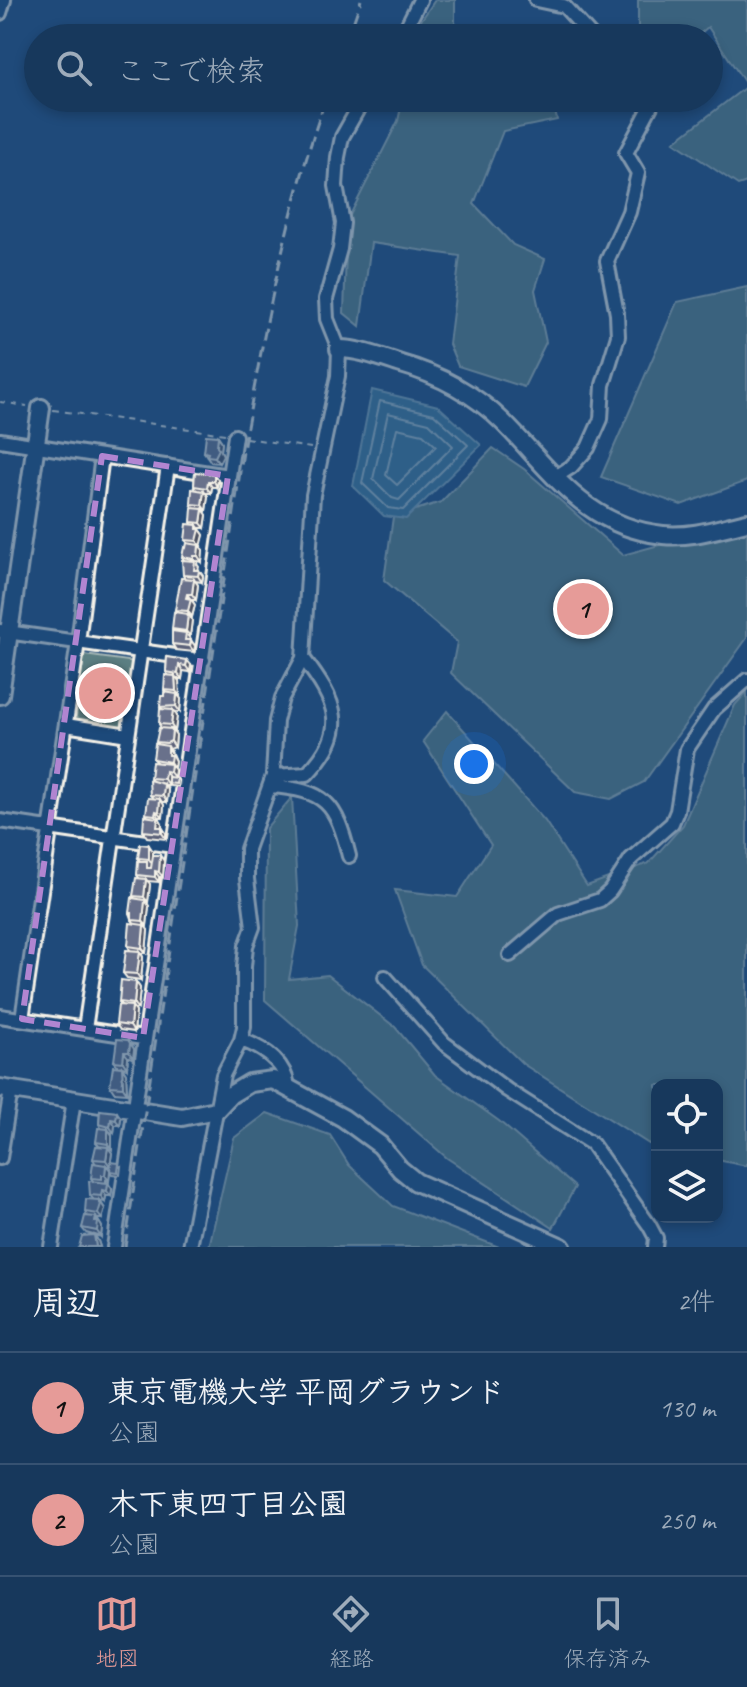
<!DOCTYPE html>
<html lang="ja">
<head>
<meta charset="utf-8">
<style>
	body { margin:0; font-family:Caveat,"Klee One",sans-serif; background:#203f62; color:#f1f3f6 }
	.controls { position:absolute; right:24px; bottom:24px; display:grid; overflow:hidden; border-radius:16px; box-shadow:0 4px 12px #0003 }
	.controls button { width:72px; height:72px; display:grid; place-items:center; padding:0; border:0; border-bottom:2px solid #365272; background:#17385c; color:#f1f3f6; font:40px sans-serif }
	.you { position:absolute; left:474px; top:764px; width:28px; height:28px; margin:-20px; border:6px solid #fff; border-radius:50%; background:#1a73e8; box-shadow:0 0 0 12px #1a73e833 }
	.badge { display:grid; place-items:center; width:52px; height:52px; border-radius:50%; background:#e69b98; color:#111; font-size:26px; font-weight:700 }
	.pin { position:absolute; translate:-50% -50%; border:4px solid #fff; box-shadow:0 2px 8px #0006 }
	.list { margin:0; padding:0; list-style:none }
	h2 { display:flex; justify-content:space-between; align-items:center; height:104px; margin:0; padding:0 32px; font-size:34px }
	h2 small { font-size:26px; font-weight:400; color:#9eacbb }
	.list li { display:grid; grid-template-columns:52px 1fr auto; gap:24px; align-items:center; box-sizing:border-box; height:112px; padding:0 32px; border-top:2px solid #365272 }
	.list b { display:block; font-size:30px; white-space:nowrap }
	.list p { margin:0; font-size:26px; white-space:nowrap; color:#9eacbb }
	.list em { font-size:26px; font-style:normal; color:#9eacbb }
	.icon { flex:none; width:44px; height:44px; fill:none; stroke:currentColor; stroke-width:2; stroke-linecap:round; stroke-linejoin:round }
	.map { position:relative; flex:none; width:747px; height:1247px; overflow:hidden }
	.search { position:absolute; background:#17385c; box-shadow:0 4px 12px #0003; left:24px; right:24px; top:24px; height:88px; display:flex; align-items:center; gap:20px; box-sizing:border-box; padding:0 28px; border-radius:44px; color:#9eacbb; font-size:30px }
	.sheet { height:328px; background:#17385c }
	nav { display:flex; justify-content:space-around; align-items:center; box-sizing:border-box; height:112px; border-top:2px solid #365272; background:#17385c; font-size:22px; color:#9eacbb }
	nav a { display:grid; justify-items:center; gap:4px }
	nav .on { color:#e69b98 }
	.map>svg:first-child { display:block }
	.green { fill:#5c7f83; stroke:#a8b8b6; stroke-width:2 }
	.water { fill:#41799a; stroke:#89a9b9; stroke-width:2 }
	.lines { fill:none; stroke-linecap:round; stroke-linejoin:round }
	.shore { stroke:#acc1c9; stroke-width:2 }
	.minor-casing { stroke:#f4f1e8; stroke-width:18 }
	.tertiary-casing { stroke:#f4f1e8; stroke-width:22 }
	.path { stroke:#f4f1e8; stroke-width:2; stroke-dasharray:6 6; stroke-linecap:butt }
	.minor { stroke:#1f4a7a; stroke-width:12 }
	.tertiary { stroke:#1f4a7a; stroke-width:16 }
	.rail { stroke:#f4f1e8; stroke-width:3; stroke-dasharray:12 6; stroke-linecap:butt }
	.wall { fill:#5a6178; stroke:#f4f1e8; stroke-width:2 }
	.shaded-wall { fill:#4a4f61; stroke:#f4f1e8; stroke-width:2 }
	.building { fill:#69718b; stroke:#f4f1e8; stroke-width:2 }
	.marked { fill:none; stroke:#b185d1; stroke-width:6; stroke-dasharray:16 10; stroke-linejoin:round }
</style>
</head>
<body>
<div class="map">
<svg width="747" height="1247" viewBox="0 0 747 1247">
	<rect width="100%" height="100%" fill="#1f4a7a"/>
	<filter id="ink" filterUnits="userSpaceOnUse"><feTurbulence type="fractalNoise" baseFrequency=".0125" numOctaves="2"/><feDisplacementMap in="SourceGraphic" scale="16" xChannelSelector="R" yChannelSelector="G"/><feConvolveMatrix kernelMatrix="1 2 1 2 8 2 1 2 1" color-interpolation-filters="sRGB"/></filter>
	<g filter="url(#ink)">
		<!-- green -->
		<path class="green" d="M435,0H455V38H414L416,28Z
			M638,0H747V86L708,27L695,38H638Z
			M747,86V182L738,185L674,142Z
			M403,98H552L557,120L503,131L474,204L513,245L545,259L535,290L546,342L524,387L458,366L449,344L460,256L371,243L360,326L344,313L347,221L398,121Z
			M747,287V481L681,505L601,477L677,302Z
			M493,448L524,469L623,555L747,521V638L644,782L611,799L575,792L451,673L457,642L384,580L393,517L441,502Z
			M84,655L136,662L125,732L75,724Z
			M747,692V1166L717,1160V1085H657V1146L649,1144L523,1064L422,965L395,890L457,897L491,845L423,741L447,711L545,821L587,886L649,863L683,825L735,705Z
			M292,797L299,926L289,979L328,975L395,1027L435,1075L499,1121L575,1187L553,1228L447,1158L265,1000L266,828Z
			M267,1113L330,1135L349,1165L393,1206L499,1247H209L234,1138Z"/>
		<!-- water -->
		<path class="water" d="M372,390L438,406L481,445L406,519L384,516L353,486Z"/>
		<g class="lines">
			<!-- shore -->
			<path class="shore" d="M380,401L434,414L468,445L403,510L388,508L362,483Z
				M388,413L429,423L453,446L399,500L392,498L373,479Z
				M397,428L423,434L436,446L397,485L386,475Z"/>
			<!-- minor casing -->
			<g class="minor-casing">
				<path id="minor" d="M536,0L564,6L593,38
					M0,13L4,0
					M401,38L420,0
					M0,440L228,476
					M554,478L571,467L588,448L601,419L603,385L618,336L617,314L607,261L629,212L638,173L626,153L651,106L649,98
					M0,631L203,660
					M66,725L128,735
					M273,776L307,774C350,729 337,703 303,658
					M270,786C326,790 336,803 349,856
					M0,821L173,846
					M510,955L558,914L600,900L610,891L631,859L672,823L677,811L687,749L714,709L747,680
					M385,977L444,1043L507,1090L592,1144L649,1225L656,1238L655,1247
					M0,1016L143,1038
					M22,1019L78,642L102,456
					M85,1029L168,466
					M241,1040C264,1048 284,1061 288,1086
					M0,1158L11,1090
					M51,1247L74,1100
					M114,1247L235,436
					M190,1247L223,1075L241,1040L244,1027V967L246,946L253,927L247,879V849L273,776L276,721L282,698L303,658L313,495L338,376L339,349L327,319L326,299L340,249L343,223L336,186L338,157L342,137L364,98"/>
			</g>
			<!-- tertiary casing -->
			<g class="tertiary-casing">
				<path id="tertiary" d="M339,349C358,349 380,357 398,363C437,374 474,393 503,422C553,472 586,527 663,535C692,538 720,528 747,522
					M0,695L41,408
					M0,1088L182,1117L216,1110L230,1095L250,1083L273,1080L343,1118L380,1145L400,1169L416,1182L562,1247"/>
			</g>
			<!-- path -->
			<path class="path" d="M0,402L27,406
				M53,410L225,434
				M246,438L311,448"/>
			<!-- minor -->
			<use href="#minor" class="minor"/>
			<!-- tertiary -->
			<use href="#tertiary" class="tertiary"/>
			<!-- rail -->
			<path class="rail" d="M348,38L361,0
				M125,1247L245,438C266,323 287,209 326,98"/>
		</g>
		<!-- wall -->
		<path class="wall" d="M218,436L222,442L221,451L223,455L219,463L211,462L204,452Z
			M195,472L218,480L217,487H212L211,493H205L208,496L206,511L203,510L207,515L205,528H199L204,535L200,547L203,550L202,562L198,561L197,564L199,567L198,570L203,576L202,582L195,581L198,585L196,600H192L195,605L192,617L190,616L192,620L190,636H188L195,646L194,652L176,650L172,644L174,631L172,629L178,613L175,610L185,579L183,575L184,560L182,557L188,543L185,540L192,525L191,522L194,509L191,504L196,490L194,486Z
			M167,657L191,665L190,672L183,671L182,679H177L179,681V696L181,699L180,712H174L177,716L175,731H173L176,735L175,747L170,749L175,761L174,768L175,770L174,777L177,778L179,781L178,787L170,786L168,783V785H165L168,790L167,802H162L164,805L163,817H160L159,820L162,823V827L166,833V839L147,837L143,831L148,817L146,814L153,798L150,795L152,781L150,778L156,762L153,759L158,745L156,742L161,728L159,724L162,709L160,707L166,693L164,690L168,675L166,672Z
			M153,851V855L164,861L163,877H159V882L147,881L150,884L148,902H146L149,906L147,926H145L148,930L146,953H141L143,957L141,980L127,978L123,973L130,950L128,946L134,924L130,913L135,899L133,896L139,878L137,875L140,861L138,858Z
			M136,982L140,988L138,1009H134L136,1012L134,1032L120,1030L116,1024L121,1005L119,1002Z
			M128,1040L134,1049L133,1058L128,1057L127,1068L122,1067L126,1073L127,1093L114,1092L110,1086L118,1066L114,1061Z
			M100,1110L121,1118L120,1125H115L114,1133L110,1132L112,1135V1149H109L112,1153L110,1166H107L110,1170L121,1166L120,1175L112,1174L110,1171L109,1181L106,1180V1183H108L112,1189L111,1196H106L105,1202L100,1201L105,1209L102,1219H97L102,1227L101,1237L95,1235L98,1241L100,1247H79L93,1235L86,1233L82,1228L87,1216L85,1212L93,1199L90,1195L93,1181L91,1178L96,1164L93,1159L99,1146L96,1142L101,1128L99,1124Z"/>
		<!-- shaded-wall -->
		<path class="shaded-wall" d="M218,436L222,442L221,451L223,455L219,463L215,457Z
			M214,474L218,480L217,487L214,481Z
			M208,481L212,487L211,493L207,488Z
			M204,491L208,496L206,511L202,505Z
			M203,509L207,515L205,528L201,523Z
			M197,525L204,535L201,547L197,541Z
			M199,545L203,550L202,562L198,556Z
			M199,570L203,576L202,582L198,576Z
			M194,579L198,585L196,600L192,594Z
			M187,594L195,605L192,617L188,611Z
			M188,614L192,620L190,636L186,631Z
			M191,640L195,646L194,652L190,646Z
			M187,660L191,665L190,672L186,666Z
			M179,665L183,671L182,679L178,674Z
			M175,676L179,681L180,696L176,691Z
			M177,694L181,699L180,712L176,706Z
			M173,710L177,716L175,731L171,725Z
			M172,729L176,735L175,747L171,741Z
			M168,746L175,761L174,768L170,762L168,755Z
			M171,764L175,770L174,777L170,772Z
			M165,771L169,777L168,785L164,779Z
			M164,784L168,790L167,802L163,796Z
			M160,799L164,805L163,817L159,812Z
			M156,811L162,823L161,832L157,827L158,819L155,815Z
			M162,827L166,833V839L162,833Z
			M149,845L153,851V865L149,859Z
			M160,855L164,861L163,877L159,872Z
			M155,871L159,877V882L155,877Z
			M146,879L150,884L148,902L144,897Z
			M145,900L149,906L147,926L143,921Z
			M144,925L148,930L146,953L142,948Z
			M140,951L143,957L141,980L137,974Z
			M136,982L140,988L138,1009L134,1004Z
			M132,1006L136,1012L134,1032L130,1026Z
			M130,1043L134,1049L133,1058L129,1052Z
			M124,1052L128,1057L127,1068L123,1062Z
			M122,1067L126,1073L127,1093L123,1087Z
			M117,1112L121,1118L120,1125L116,1120Z
			M111,1119L115,1125L114,1133L110,1127Z
			M108,1129L112,1135V1149L108,1144Z
			M108,1147L112,1153L110,1166L106,1160Z
			M106,1165L110,1170L109,1181L105,1175Z
			M108,1183L112,1189L111,1196L107,1191Z
			M102,1190L106,1196L105,1202L101,1196Z
			M99,1200L105,1209L102,1219L98,1214Z
			M96,1217L102,1227L101,1237L97,1231Z
			M94,1235L98,1241L100,1247H96Z"/>
		<!-- building -->
		<path class="building" d="M206,435L218,436L217,446L219,449L215,457L207,456L208,453L204,452Z
			M195,472L214,474V481H208L207,488L194,486Z
			M192,489L204,491L202,505L191,504Z
			M192,508L203,509L201,523L191,522Z
			M187,524L197,525V529H200L197,541L185,540Z
			M187,543L199,545L198,556H194V559L182,557L184,547L186,548Z
			M182,560L195,561L194,570H199L198,576L183,575Z
			M181,578L194,579L192,594H187L186,598L191,599L188,611L175,610Z
			M174,612L188,614L186,631L172,629Z
			M172,631L186,633L185,640H191L190,646L172,644Z
			M167,657L187,660L186,666L179,665L178,674L166,672Z
			M165,675L175,676L176,691L164,690Z
			M164,692L177,694L176,706L160,707L161,696H164Z
			M160,709L173,710L171,725L159,724Z
			M159,728L172,729L171,741L167,743L156,742Z
			M155,744L168,746V755H171L170,762L153,759Z
			M152,762L171,764L170,772L165,771L164,779L150,778Z
			M168,777L177,778L176,784L168,783Z
			M149,780L164,784L163,796L150,795Z
			M148,798L160,799L159,812L156,811L155,815L146,814Z
			M144,816L158,818L157,827H162V833L143,831Z
			M140,844L149,845V859L138,858Z
			M153,855H160L159,872L155,871V877L137,875L138,861H147V868H151Z
			M136,878L146,879L144,897L133,896Z
			M132,898L145,900L143,921L132,920V913H130Z
			M130,923L144,925L142,948L128,946Z
			M126,950L140,951L137,974L123,973Z
			M121,980L136,982L134,1004L119,1002Z
			M118,1005L132,1006L130,1026L116,1024Z
			M117,1039L128,1040L130,1043L129,1052H124L123,1062L114,1061Z
			M113,1066L122,1067L123,1087L110,1086Z
			M100,1110L117,1112L116,1120L111,1119L110,1127L99,1124Z
			M98,1128L108,1129V1144L96,1142Z
			M96,1146L108,1147L106,1160L93,1159Z
			M111,1162L119,1163L118,1172L110,1171Z
			M93,1163L106,1165L105,1175H102V1179L91,1178Z
			M89,1181L108,1183L107,1191L102,1190L101,1196L90,1195Z
			M86,1199L99,1200V1203L101,1204L98,1214L85,1212Z
			M85,1216L96,1217L95,1222H98L97,1231L82,1228Z
			M94,1235L96,1247H79L82,1236Z"/>
	</g>
	<!-- marked area -->
	<path d="M0 0H747V1247H0ZM102,456L228,476L143,1038L22,1019Z" fill="#1f4a7a" fill-opacity=".55" fill-rule="evenodd"/>
	<path class="marked" d="M102,456L228,476L143,1038L22,1019Z"/>
</svg>
<div class="controls">
<button><svg class="icon" aria-label="locate" viewBox="0 0 24 24"><circle cx="12" cy="12" r="6"/><path d="M12 2v4M12 18v4M2 12h4M18 12h4"/></svg></button>
<button><svg class="icon" aria-label="layers" viewBox="0 0 24 24"><path d="M12 4l9 5-9 5-9-5zM3 14l9 5 9-5"/></svg></button>
</div>
<div class="you"></div>
<div class="pin badge" style="left:583px;top:609px">1</div>
<div class="pin badge" style="left:105px;top:693px">2</div>
<div class="search"><svg class="icon" aria-label="search" viewBox="0 0 24 24"><circle cx="10" cy="10" r="6"/><path d="M15 15l6 6"/></svg>ここで検索</div>
</div>
<section class="sheet">
<h2>周辺<small>2件</small></h2>
<ul class="list">
<li><span class="badge">1</span><div><b>東京電機大学 平岡グラウンド</b><p>公園</p></div><em>130 m</em></li>
<li><span class="badge">2</span><div><b>木下東四丁目公園</b><p>公園</p></div><em>250 m</em></li>
</ul>
</section>
<nav>
<a class="on"><svg class="icon" aria-label="map" viewBox="0 0 24 24"><path d="M3 6l6-2 6 2 6-2v14l-6 2-6-2-6 2zM9 4v14M15 6v14"/></svg>地図</a>
<a><svg class="icon" aria-label="directions" viewBox="0 0 24 24"><path d="M12 3l9 9-9 9-9-9zM9 14v-3h6M13 9l2 2-2 2"/></svg>経路</a>
<a><svg class="icon" aria-label="saved" viewBox="0 0 24 24"><path d="M7 4h10v16l-5-4-5 4z"/></svg>保存済み</a>
</nav>
</body>
</html>
